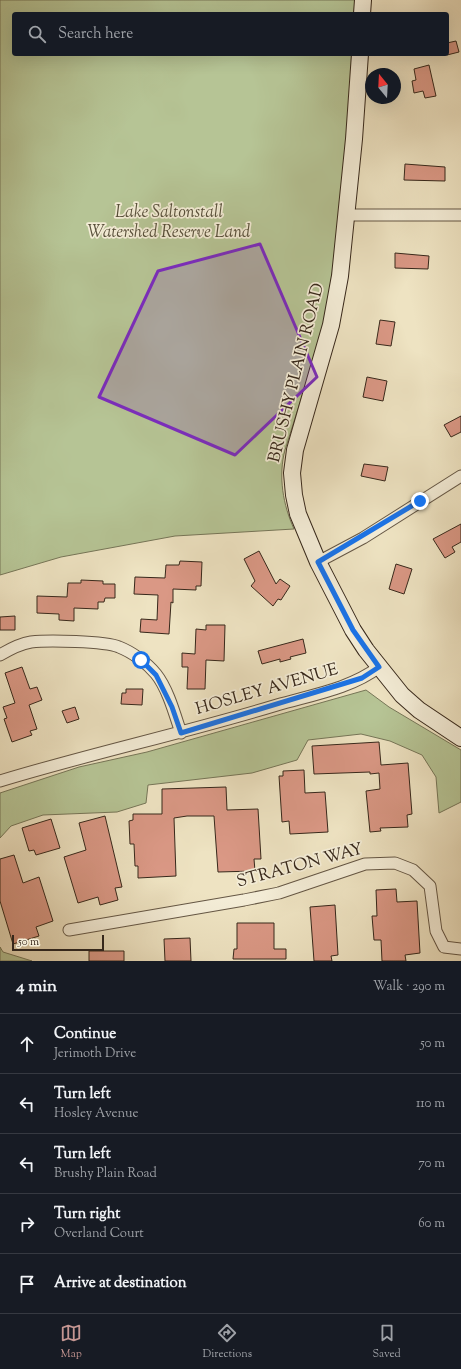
<!DOCTYPE html>
<html lang="en">
<head>
<meta charset="utf-8">
<style>
	body { margin:0; font-family:"Sorts Mill Goudy",serif; background:#20242c; color:#f1f3f6 }
	.compass { position:absolute; left:365px; top:68px; width:36px; height:36px; border-radius:50%; background:#171b24; box-shadow:0 4px 16px #0002; rotate:342deg }
	.scale { position:absolute; left:12px; bottom:10px; width:92px; box-sizing:border-box; padding-left:4px; border:2px solid #37281b; border-top:0; font-size:11px; line-height:14px; white-space:nowrap; color:#37281b; -webkit-text-stroke:3px #f4edd7; paint-order:stroke }
	.stop { position:absolute; width:12px; height:12px; margin:-9px; border:3px solid #1a73e8; border-radius:50%; background:#fff }
	.stop.end { background:#1a73e8; border-color:#fff; box-shadow:0 1px 4px #0008 }
	.list { margin:0; padding:0; list-style:none }
	h2 { display:flex; justify-content:space-between; align-items:center; height:52px; margin:0; padding:0 16px; font-size:17px }
	h2 small { font-size:13px; font-weight:400; color:#9ea1a6 }
	.list li { display:grid; grid-template-columns:26px 1fr auto; gap:12px; align-items:center; box-sizing:border-box; height:60px; padding:0 16px; border-top:1px solid #363941 }
	.list b { display:block; font-size:15px; white-space:nowrap }
	.list p { margin:0; font-size:13px; white-space:nowrap; color:#9ea1a6 }
	.list em { font-size:13px; font-style:normal; color:#9ea1a6 }
	.icon { flex:none; width:22px; height:22px; fill:none; stroke:currentColor; stroke-width:2; stroke-linecap:round; stroke-linejoin:round }
	.map { position:relative; flex:none; width:461px; height:961px; overflow:hidden }
	.search { position:absolute; background:#171b24; box-shadow:0 4px 16px #0002; left:12px; right:12px; top:12px; height:44px; display:flex; align-items:center; gap:10px; box-sizing:border-box; padding:0 14px; border-radius:4px; color:#9ea1a6; font-size:15px }
	.sheet { height:352px; background:#171b24 }
	nav { display:flex; justify-content:space-around; align-items:center; box-sizing:border-box; height:56px; border-top:1px solid #363941; background:#171b24; font-size:11px; color:#9ea1a6 }
	nav a { display:grid; justify-items:center; gap:2px }
	nav .on { color:#c59692 }
	.map>svg:first-child { display:block }
	.green { fill:#b6c495; stroke:#767658 }
	.building { fill:#da9885; stroke:#37281b }
	.lines { fill:none; stroke-linecap:round; stroke-linejoin:round }
	.street-casing { stroke:#655745; stroke-width:13 }
	.secondary-casing { stroke:#37281b; stroke-width:18 }
	.street { stroke:#f4edd7; stroke-width:11 }
	.secondary { stroke:#f4edd7; stroke-width:16 }
	.route { stroke:#1a73e8; stroke-width:5 }
	.marked { fill:#7b2cbf; fill-opacity:0.2; stroke:#7b2cbf; stroke-width:3; stroke-linejoin:round }
	.labels { text-anchor:middle; dominant-baseline:central; stroke-width:3.5; stroke-linejoin:round; paint-order:stroke }
	.park-label { font-size:17px; font-style:italic; fill:#574f3a; stroke:#f4edd7 }
	.street-label { font-size:17px; fill:#37281b; stroke:#f4edd7 }
</style>
</head>
<body>
<div class="map">
<svg width="461" height="961" viewBox="0 0 461 961">
	<rect width="100%" height="100%" fill="#eee3c2"/>
	<filter id="stains"><feTurbulence type="fractalNoise" baseFrequency=".005" numOctaves="4"/><feColorMatrix values="0 0 0 0 .2 0 0 0 0 .09 0 0 0 0 .02 0 0 0 .5 -.17"/></filter>
	<radialGradient id="worn" r=".72"><stop offset=".6" stop-color="#630" stop-opacity="0"/><stop offset="1" stop-color="#630" stop-opacity=".3"/></radialGradient>
	<!-- green -->
	<path class="green" d="M0,0H355V14H14V54H353L348,133L333,269L323,329L285,450C278,476 283,505 294,529L175,536L61,557L0,575Z
		M366,690L389,707L461,750V802L439,813L436,777L422,755L390,741L361,734L308,740L297,760L252,773L148,785L146,803L117,812L43,815L11,826L0,838V793L79,767L147,752Z
		M0,947L3,952L32,961H0Z"/>
	<!-- building -->
	<path class="building" d="M456,41L459,52L447,55V43Z
		M429,65L436,96L425,98L423,91L414,93L412,81L416,80L414,69Z
		M405,164L445,167V181L404,180Z
		M395,253L429,256L428,269L395,268Z
		M380,320L395,322L391,346L376,344Z
		M367,377L387,381L383,401L363,397Z
		M461,416V432L451,437L444,425Z
		M364,464L388,467L385,481L361,476Z
		M461,524V542L452,547L455,552L445,558L433,539Z
		M259,551L276,584L280,579L290,586L281,600L278,599L273,606L251,586L255,581L244,559Z
		M180,561L202,562L201,586H196V590L173,589V603L171,602L169,634L140,632L141,619L157,620L158,595L134,594L135,577L165,578L166,565H179Z
		M396,564L412,569L404,594L389,589Z
		M81,580L103,581V584H115V598H105L104,602H98V609L74,608V621L59,620V614L37,613V596L67,597L68,583H81Z
		M15,616V630H0V617Z
		M206,625H225L224,661L206,660L205,689H187L188,667H182V653L195,654L196,629L206,630Z
		M303,639L306,653L290,657L291,659L280,662V659L262,664L258,651Z
		M22,667L30,689L37,687L42,700L29,705L37,729L30,731L32,735L12,742L4,719L7,718L3,707L15,703L5,673Z
		M126,689H143L142,705L121,704L122,693H126Z
		M75,707L79,719L67,723L62,711Z
		M379,742L381,765L408,763L412,814L407,815L408,827L380,828L381,831L370,832L366,791L380,789L379,773L370,774V772L314,774L312,746Z
		M304,770L305,793L325,792L328,832L290,834L289,821L282,822L279,776H283V771Z
		M226,787L227,810L258,809L261,859H254L255,871L218,872L214,816H187L174,818L176,876L138,878V866H135L134,844H130L129,821L133,820V814H162V789Z
		M105,816L122,887L115,888L118,900L100,905L98,897L78,903L64,857L86,850L79,823Z
		M51,819L60,848L36,855L34,850L29,851L22,828Z
		M14,855L23,883L39,877L53,921L36,927L39,936L13,944L0,901V859Z
		M396,889L397,902L417,901L420,953L405,955L406,961H382L381,940H374L372,916H377L376,890Z
		M335,905L338,955L331,956L332,961H314L310,907Z
		M237,923H274V949H286V959H233L234,949H237Z
		M190,938L191,961H165L164,939Z
		M89,951H124V961H89Z"/>
	<g class="lines">
		<!-- street casing -->
		<g class="street-casing">
			<path id="street" d="M347,215H461
				M318,562L363,538L461,476
				M0,655C10,649 19,644 31,642C47,640 105,641 119,647C132,652 147,663 156,674C168,689 175,715 181,733
				M0,781C92,753 185,733 277,705C311,695 350,689 379,667
				M69,930L244,900L279,893L365,864L395,863L413,870L430,886L436,931L444,947L461,949"/>
		</g>
		<!-- secondary casing -->
		<g class="secondary-casing">
			<path id="secondary" d="M362,14L363,0
				M360,54L354,139L340,276L331,325L295,450L292,473L294,495L298,514L318,562L353,630L366,650L402,695L419,710L461,738"/>
		</g>
		<!-- street -->
		<use href="#street" class="street"/>
		<!-- secondary -->
		<use href="#secondary" class="secondary"/>
	</g>
	<g class="lines">
		<!-- route -->
		<path class="route" d="M141,660L156,675L172,707L181,733L362,678L379,667L353,630L318,562L420,501"/>
	</g>
	<!-- marked area -->
	<path class="marked" d="M260,244L317,377L235,455L99,397L158,271Z"/>
	<g class="labels">
		<!-- park labels -->
		<g class="park-label">
			<text x="169" y="213">Lake Saltonstall<tspan x="169" dy="20">Watershed Reserve Land</tspan></text>
		</g>
		<!-- street labels -->
		<g class="street-label">
			<text transform="translate(297 373) rotate(-76)">BRUSHY PLAIN ROAD</text>
			<text transform="translate(267 690) rotate(-16)">HOSLEY AVENUE</text>
			<text transform="translate(300 866) rotate(-15)">STRATON WAY</text>
		</g>
	</g>
	<rect width="100%" height="100%" filter="url(#stains)"/>
	<rect width="100%" height="100%" fill="url(#worn)"/>
</svg>
<svg class="compass" viewBox="-18 -18 36 36"><path d="M0-13l5 13h-10z" fill="#e53935"/><path d="M0 13l5-13h-10z" fill="#9ea1a6"/></svg>
<div class="scale">50 m</div>
<div class="stop" style="left:141px;top:660px"></div>
<div class="stop end" style="left:420px;top:501px"></div>
<div class="search"><svg class="icon" aria-label="search" viewBox="0 0 24 24"><circle cx="10" cy="10" r="6"/><path d="M15 15l6 6"/></svg>Search here</div>
</div>
<section class="sheet">
<h2>4 min<small>Walk · 290 m</small></h2>
<ul class="list">
<li><svg class="icon" aria-label="ahead" viewBox="0 0 24 24"><path d="M12 20V5M6 11l6-6 6 6"/></svg><div><b>Continue</b><p>Jerimoth Drive</p></div><em>50 m</em></li>
<li><svg class="icon" aria-label="left" viewBox="0 0 24 24"><path d="M17 20v-9H6M10 6l-5 5 5 5"/></svg><div><b>Turn left</b><p>Hosley Avenue</p></div><em>110 m</em></li>
<li><svg class="icon" aria-label="left" viewBox="0 0 24 24"><path d="M17 20v-9H6M10 6l-5 5 5 5"/></svg><div><b>Turn left</b><p>Brushy Plain Road</p></div><em>70 m</em></li>
<li><svg class="icon" aria-label="right" viewBox="0 0 24 24"><path d="M7 20v-9h11M14 6l5 5-5 5"/></svg><div><b>Turn right</b><p>Overland Court</p></div><em>60 m</em></li>
<li><svg class="icon" aria-label="arrive" viewBox="0 0 24 24"><path d="M6 21V4h12l-3 4 3 4H6"/></svg><div><b>Arrive at destination</b></div></li>
</ul>
</section>
<nav>
<a class="on"><svg class="icon" aria-label="map" viewBox="0 0 24 24"><path d="M3 6l6-2 6 2 6-2v14l-6 2-6-2-6 2zM9 4v14M15 6v14"/></svg>Map</a>
<a><svg class="icon" aria-label="directions" viewBox="0 0 24 24"><path d="M12 3l9 9-9 9-9-9zM9 14v-3h6M13 9l2 2-2 2"/></svg>Directions</a>
<a><svg class="icon" aria-label="saved" viewBox="0 0 24 24"><path d="M7 4h10v16l-5-4-5 4z"/></svg>Saved</a>
</nav>
</body>
</html>
